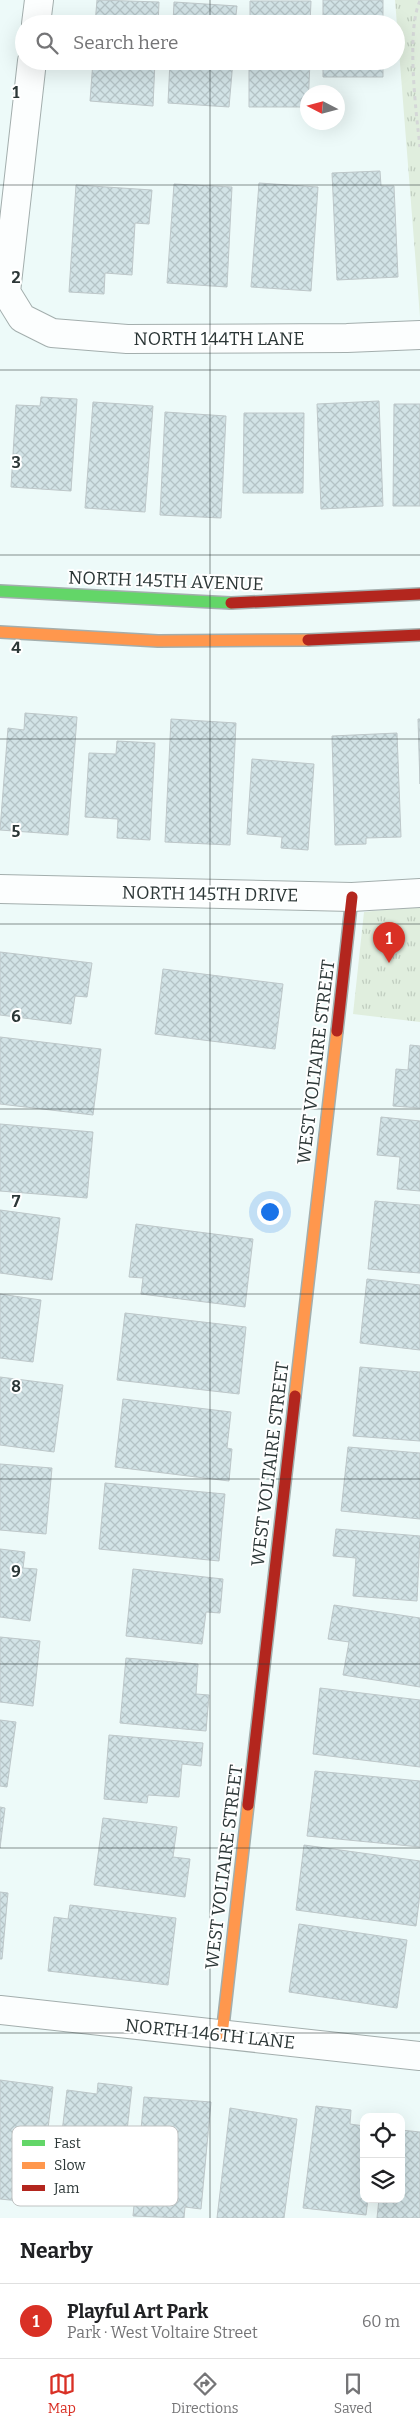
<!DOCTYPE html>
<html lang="en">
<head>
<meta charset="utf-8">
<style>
	body { margin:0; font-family:Bitter,serif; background:#f6f6f6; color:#202124 }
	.controls { position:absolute; right:15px; bottom:15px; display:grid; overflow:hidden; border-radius:10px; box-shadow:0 5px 20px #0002 }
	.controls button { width:45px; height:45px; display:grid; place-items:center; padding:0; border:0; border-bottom:1px solid #e0e0e0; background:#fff; color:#202124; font:25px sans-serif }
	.compass { position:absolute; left:300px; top:85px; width:45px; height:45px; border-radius:50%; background:#fff; box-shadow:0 5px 20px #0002; rotate:276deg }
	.you { position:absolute; left:269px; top:1211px; width:18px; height:18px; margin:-12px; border:4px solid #fff; border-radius:50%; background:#1a73e8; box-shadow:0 0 0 8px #1a73e833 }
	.badge { display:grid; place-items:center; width:32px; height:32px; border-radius:50%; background:#d93025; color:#fff; font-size:16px; font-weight:700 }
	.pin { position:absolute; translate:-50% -41px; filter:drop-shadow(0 1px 2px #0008) }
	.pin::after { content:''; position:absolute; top:26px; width:18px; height:15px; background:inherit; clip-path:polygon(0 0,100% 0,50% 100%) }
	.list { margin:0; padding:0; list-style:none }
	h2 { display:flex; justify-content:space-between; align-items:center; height:65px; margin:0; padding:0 20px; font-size:21px }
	h2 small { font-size:16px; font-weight:400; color:#757577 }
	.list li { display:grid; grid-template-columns:32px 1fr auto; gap:15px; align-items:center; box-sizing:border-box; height:75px; padding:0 20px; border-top:1px solid #e0e0e0 }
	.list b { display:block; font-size:19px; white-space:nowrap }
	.list p { margin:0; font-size:16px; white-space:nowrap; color:#757577 }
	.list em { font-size:16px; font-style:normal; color:#757577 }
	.icon { flex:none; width:28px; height:28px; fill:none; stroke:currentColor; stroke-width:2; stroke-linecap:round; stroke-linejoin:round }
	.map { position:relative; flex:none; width:420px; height:2218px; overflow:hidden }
	.search { position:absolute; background:#fff; box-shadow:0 5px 20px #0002; left:15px; right:15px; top:15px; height:55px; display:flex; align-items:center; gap:12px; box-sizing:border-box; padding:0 18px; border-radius:28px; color:#757577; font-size:19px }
	.sheet { height:140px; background:#fff }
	nav { display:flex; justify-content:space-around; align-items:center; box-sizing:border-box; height:70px; border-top:1px solid #e0e0e0; background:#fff; font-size:14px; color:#757577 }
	nav a { display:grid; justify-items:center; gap:2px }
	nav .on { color:#d93025 }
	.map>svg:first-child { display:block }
	.park { fill:url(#park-tufts) }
	.building { fill:url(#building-cross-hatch); stroke:#bdc7c9 }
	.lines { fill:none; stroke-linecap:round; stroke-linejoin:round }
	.street-casing { stroke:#a3aead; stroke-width:30 }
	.fast-casing { stroke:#a3aead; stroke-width:14 }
	.slow-casing { stroke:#a3aead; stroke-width:14 }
	.jam-casing { stroke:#a3aead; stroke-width:14 }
	.path { stroke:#d4d7d7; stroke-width:3; stroke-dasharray:4 4; stroke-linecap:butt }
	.street { stroke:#fcfefe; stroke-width:28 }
	.fast { stroke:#63d668; stroke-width:11 }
	.slow { stroke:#ff974d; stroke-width:11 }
	.jam { stroke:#b3261e; stroke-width:11 }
	.grid { fill:none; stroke:#2c3737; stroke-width:1; stroke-opacity:0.55 }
	.labels { text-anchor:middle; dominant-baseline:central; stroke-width:4; stroke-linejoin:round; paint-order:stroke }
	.street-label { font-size:18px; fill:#2c3737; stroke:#fff }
	.key { fill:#fff; stroke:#c0c3c3; stroke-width:1 }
	.key-label { font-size:14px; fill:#2c3737 }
	.grid-label { font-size:16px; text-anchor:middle; font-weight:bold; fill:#2c3737; stroke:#fff; stroke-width:4; stroke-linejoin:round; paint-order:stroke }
</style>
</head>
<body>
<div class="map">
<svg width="420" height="2218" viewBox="0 0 420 2218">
	<defs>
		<pattern id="park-tufts" width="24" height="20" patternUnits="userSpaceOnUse" patternTransform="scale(1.25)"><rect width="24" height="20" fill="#e0eede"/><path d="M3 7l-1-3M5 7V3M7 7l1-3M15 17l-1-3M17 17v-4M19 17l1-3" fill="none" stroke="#c0cdbf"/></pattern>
		<pattern id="building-cross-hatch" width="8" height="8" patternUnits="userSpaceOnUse" patternTransform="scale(1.25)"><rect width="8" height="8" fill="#d2e3e6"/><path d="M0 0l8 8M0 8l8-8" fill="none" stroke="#b4c3c6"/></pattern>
	</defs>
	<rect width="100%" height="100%" fill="#edfaf9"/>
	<!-- park -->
	<path class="park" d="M395,0H420V317Z
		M420,906V1022L353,1014L364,912Z"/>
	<!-- building -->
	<path class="building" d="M97,0L159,2L158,24H95Z
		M323,0H383V24H323Z
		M250,1H311L310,24H250Z
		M174,2L237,6L235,24H173Z
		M93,61H155L153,106L90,101Z
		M170,61H233L229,107L168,103Z
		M249,61H310L308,107H249Z
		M323,61H383V77H323Z
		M380,171L381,186H394L398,277L337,280L332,173Z
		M259,183L318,187L311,291L251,287Z
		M174,184L232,187L227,287L167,283Z
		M76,185L152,190L149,224L135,223L132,275L105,273L104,294L69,292Z
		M41,397L77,399L71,491L11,487L16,405L40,406Z
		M379,401L383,506L321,509L317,404Z
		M93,402L153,406L145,512L85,508Z
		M394,404H420V506H393Z
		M165,412L226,416L221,518L160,515Z
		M244,413H304L303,493H243Z
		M25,713L77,717L68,835L0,830L8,728L24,730Z
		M171,719L236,723L230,845L165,842Z
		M418,719H420V784Z
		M397,733L401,837L366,838V844L335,845L332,736Z
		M117,741L155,743L150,840L117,838L118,819L85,817L89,753L116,754Z
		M252,759L314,764L308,850L281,848L282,837L247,834Z
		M0,952L92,963L87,997L75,996L71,1024L0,1015Z
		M163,969L283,984L275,1049L155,1034Z
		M0,1037L101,1049L93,1115L0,1104Z
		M410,1045L420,1046V1108L393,1106L396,1069L408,1070Z
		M381,1117L420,1121V1191L397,1189L400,1157L377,1155Z
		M0,1124L93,1132L87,1198L0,1191Z
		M375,1201L420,1205V1273L368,1269Z
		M0,1210L60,1218L52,1280L0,1273Z
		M136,1224L253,1239L245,1307L141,1294L143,1278L129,1277Z
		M367,1279L420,1285V1350L360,1343Z
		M0,1294L41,1300L33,1362L0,1358Z
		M125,1313L246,1327L239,1394L117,1380Z
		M360,1367L420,1372V1441L353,1436Z
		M0,1377L63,1385L54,1452L0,1445Z
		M123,1399L231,1412L227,1448L232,1449L229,1481L115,1467Z
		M348,1447L420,1453V1519L341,1511Z
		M0,1464L52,1468L46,1534L0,1530Z
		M105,1483L225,1494L219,1561L99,1549Z
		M336,1529L420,1536L417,1601L353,1596L356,1558L333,1556Z
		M0,1549L25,1552L23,1568L37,1569L30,1621L0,1617Z
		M133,1569L223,1579L220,1613L206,1612L202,1644L126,1636Z
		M334,1605L420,1618V1687L343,1675L349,1642L328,1639Z
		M0,1637L40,1641L33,1706L0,1702Z
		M126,1658L198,1664L196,1694L209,1695L206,1731L120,1723Z
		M320,1688L420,1700V1767L313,1754Z
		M0,1720L16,1722L7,1787L0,1786Z
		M109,1735L203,1743L201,1766L182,1764L179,1797L148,1795L147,1803L104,1799Z
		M315,1771L420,1781V1847L307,1836Z
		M0,1807L5,1808L0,1848Z
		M103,1818L177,1827L173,1857L190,1859L185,1897L94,1885Z
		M304,1845L420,1861V1894L416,1926L296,1910Z
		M0,1892L8,1893L2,1959H0Z
		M70,1905L176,1918L168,1985L48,1971L54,1917L68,1919Z
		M299,1924L407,1940L397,2008L289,1992Z
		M0,2080L53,2087L39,2203L0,2199Z
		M98,2083L132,2087L122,2174L58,2166L67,2090L97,2094Z
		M144,2097L211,2102L201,2209L185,2207L184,2218L133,2216Z
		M316,2106L351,2110L350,2124L364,2126V2199H368L366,2215L303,2208Z
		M230,2108L297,2119L284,2218H217Z
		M401,2130L420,2132V2218H377L379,2199H401Z"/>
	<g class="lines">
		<!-- street casing -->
		<g class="street-casing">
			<path id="street" d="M36,24L39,0
				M32,61L6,292L22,318L52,333L127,339L347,338L420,335
				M0,889L352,897L420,893
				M0,2010L420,2056"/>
		</g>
		<!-- fast casing -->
		<g class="fast-casing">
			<path id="fast" d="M0,591L231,603"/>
		</g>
		<!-- slow casing -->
		<g class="slow-casing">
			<path id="slow" d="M0,632L158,641L308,640
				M295,1396L337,1031
				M222,2035L248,1805"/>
		</g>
		<!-- jam casing -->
		<g class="jam-casing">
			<path id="jam" d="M231,603L420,594
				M308,640L420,635
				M337,1031L352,897
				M248,1805L295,1396"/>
		</g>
		<!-- path -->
		<path class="path" d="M420,1C406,30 416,113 420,147"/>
		<!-- street -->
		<use href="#street" class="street"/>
		<!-- fast -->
		<use href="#fast" class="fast"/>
		<!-- slow -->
		<use href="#slow" class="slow"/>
		<!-- jam -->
		<use href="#jam" class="jam"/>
	</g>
	<!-- grid -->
	<path class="grid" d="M210,0V24M210,61V2218M0,185H420M0,370H420M0,555H420M0,739H420M0,924H420M0,1109H420M0,1294H420M0,1479H420M0,1664H420M0,1848H420M0,2033H420"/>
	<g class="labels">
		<!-- street labels -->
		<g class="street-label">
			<text x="219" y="339">NORTH 144TH LANE</text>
			<text transform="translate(166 581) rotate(2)">NORTH 145TH AVENUE</text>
			<text transform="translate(210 894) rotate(1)">NORTH 145TH DRIVE</text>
			<text transform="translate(316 1062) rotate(-83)">WEST VOLTAIRE STREET</text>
			<text transform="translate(270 1464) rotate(-83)">WEST VOLTAIRE STREET</text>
			<text transform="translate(224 1867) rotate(-83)">WEST VOLTAIRE STREET</text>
			<text transform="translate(210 2034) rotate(6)">NORTH 146TH LANE</text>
		</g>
	</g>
	<!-- legend -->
	<rect x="12" y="2126" width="166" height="80" rx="8" class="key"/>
	<rect x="22" y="2140" width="23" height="6" fill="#63d668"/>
	<rect x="22" y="2162" width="23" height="7" fill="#ff974d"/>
	<rect x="22" y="2185" width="23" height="6" fill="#b3261e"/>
	<g class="key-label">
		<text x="54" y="2148">Fast</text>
		<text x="54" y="2170">Slow</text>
		<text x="54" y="2193">Jam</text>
	</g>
	<g class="grid-label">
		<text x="16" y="98">1</text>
		<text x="16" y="283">2</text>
		<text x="16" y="468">3</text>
		<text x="16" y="653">4</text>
		<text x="16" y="837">5</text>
		<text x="16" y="1022">6</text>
		<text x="16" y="1207">7</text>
		<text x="16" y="1392">8</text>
		<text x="16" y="1577">9</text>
	</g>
</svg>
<div class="controls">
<button><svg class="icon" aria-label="locate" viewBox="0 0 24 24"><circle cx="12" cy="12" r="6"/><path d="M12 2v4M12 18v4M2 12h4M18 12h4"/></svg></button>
<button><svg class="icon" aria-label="layers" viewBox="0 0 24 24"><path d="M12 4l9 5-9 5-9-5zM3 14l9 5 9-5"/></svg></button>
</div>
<svg class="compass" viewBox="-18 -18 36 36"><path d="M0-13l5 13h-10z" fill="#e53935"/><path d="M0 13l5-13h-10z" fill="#757577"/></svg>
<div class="you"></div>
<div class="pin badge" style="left:389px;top:963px">1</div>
<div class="search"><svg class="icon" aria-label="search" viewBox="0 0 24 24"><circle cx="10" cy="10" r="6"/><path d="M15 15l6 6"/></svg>Search here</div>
</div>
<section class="sheet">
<h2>Nearby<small></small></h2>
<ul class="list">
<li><span class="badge">1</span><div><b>Playful Art Park</b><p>Park · West Voltaire Street</p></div><em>60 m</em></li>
</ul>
</section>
<nav>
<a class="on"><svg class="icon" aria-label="map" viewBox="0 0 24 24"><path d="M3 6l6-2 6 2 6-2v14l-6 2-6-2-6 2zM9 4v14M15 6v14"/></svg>Map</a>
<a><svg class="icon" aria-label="directions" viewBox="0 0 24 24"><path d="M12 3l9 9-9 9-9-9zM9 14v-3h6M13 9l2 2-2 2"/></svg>Directions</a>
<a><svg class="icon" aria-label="saved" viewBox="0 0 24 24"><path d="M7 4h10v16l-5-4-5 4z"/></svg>Saved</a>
</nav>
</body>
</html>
